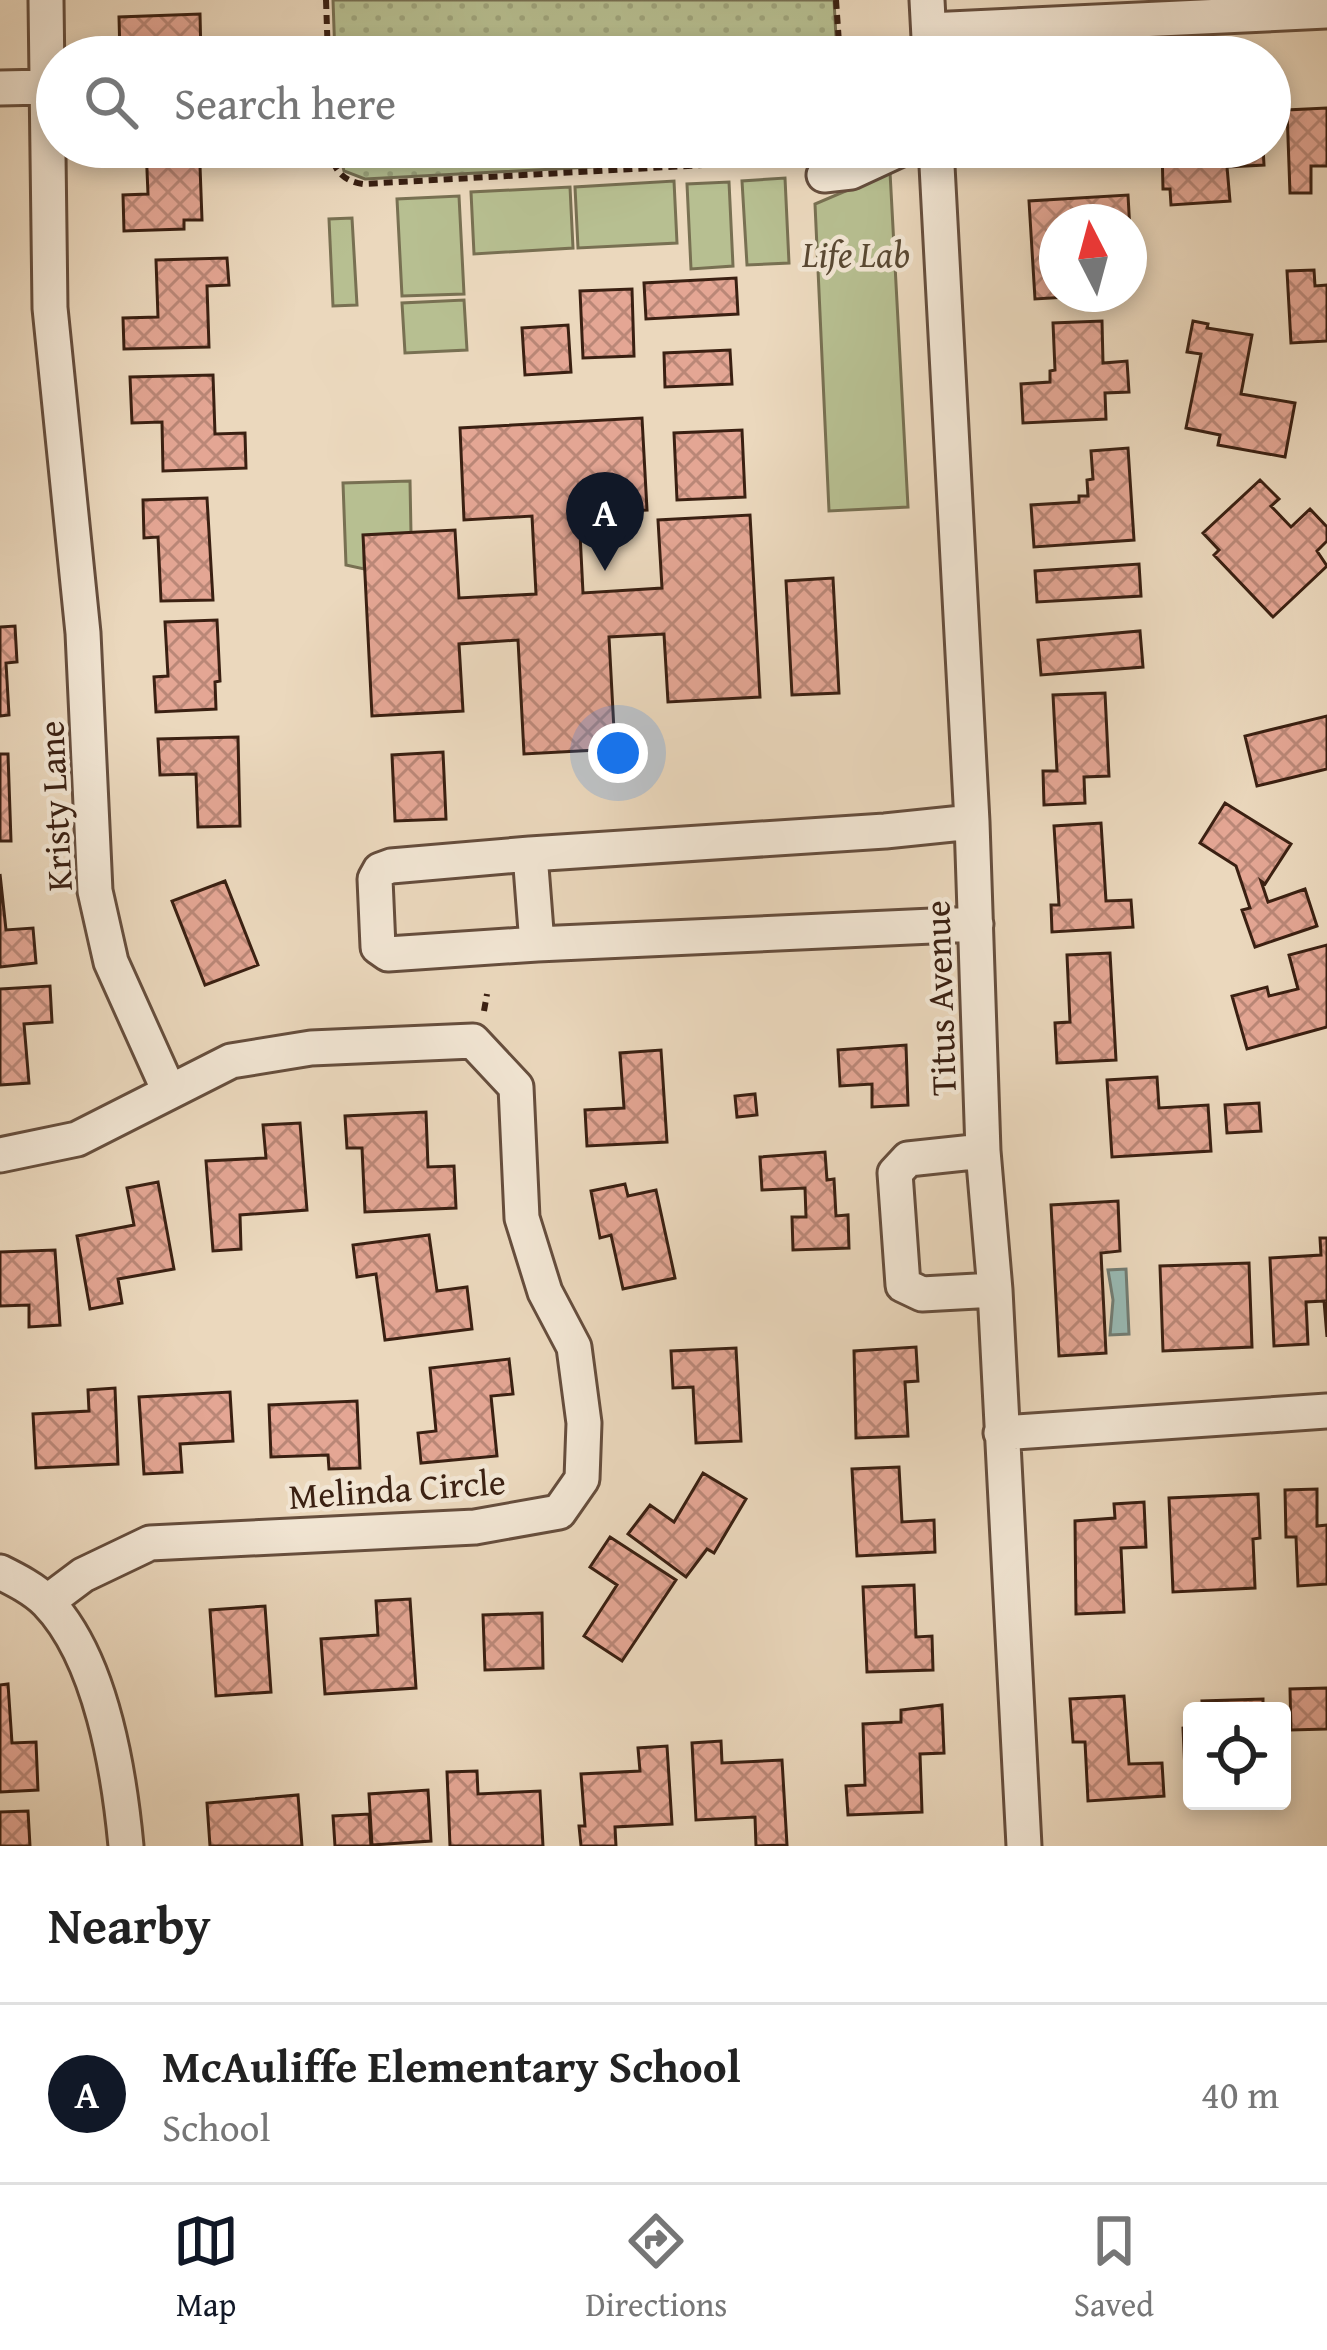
<!DOCTYPE html>
<html lang="en">
<head>
<meta charset="utf-8">
<style>
	body { margin:0; font-family:"Gentium Book Plus",serif; background:#f6f6f6; color:#222 }
	.controls { position:absolute; right:36px; bottom:36px; display:grid; overflow:hidden; border-radius:12px; box-shadow:0 6px 18px #0003 }
	.controls button { width:108px; height:108px; display:grid; place-items:center; padding:0; border:0; border-bottom:3px solid #e0e0e0; background:#fff; color:#222; font:60px sans-serif }
	.compass { position:absolute; left:1039px; top:204px; width:108px; height:108px; border-radius:50%; background:#fff; box-shadow:0 6px 18px #0003; rotate:354deg }
	.you { position:absolute; left:618px; top:753px; width:42px; height:42px; margin:-30px; border:9px solid #fff; border-radius:50%; background:#1a73e8; box-shadow:0 0 0 18px #1a73e833 }
	.badge { display:grid; place-items:center; width:78px; height:78px; border-radius:50%; background:#111827; color:#fff; font-size:39px; font-weight:700 }
	.pin { position:absolute; translate:-50% -99px; filter:drop-shadow(0 3px 6px #0008) }
	.pin::after { content:''; position:absolute; top:63px; width:42px; height:36px; background:inherit; clip-path:polygon(0 0,100% 0,50% 100%) }
	.list { margin:0; padding:0; list-style:none }
	h2 { display:flex; justify-content:space-between; align-items:center; height:156px; margin:0; padding:0 48px; font-size:51px }
	h2 small { font-size:39px; font-weight:400; color:#767676 }
	.list li { display:grid; grid-template-columns:78px 1fr auto; gap:36px; align-items:center; box-sizing:border-box; height:180px; padding:0 48px; border-top:3px solid #e0e0e0 }
	.list b { display:block; font-size:45px; white-space:nowrap }
	.list p { margin:0; font-size:39px; white-space:nowrap; color:#767676 }
	.list em { font-size:39px; font-style:normal; color:#767676 }
	.icon { flex:none; width:66px; height:66px; fill:none; stroke:currentColor; stroke-width:2; stroke-linecap:round; stroke-linejoin:round }
	.map { position:relative; flex:none; width:1327px; height:1846px; overflow:hidden }
	.search { position:absolute; background:#fff; box-shadow:0 6px 18px #0003; left:36px; right:36px; top:36px; height:132px; display:flex; align-items:center; gap:30px; box-sizing:border-box; padding:0 42px; border-radius:66px; color:#767676; font-size:45px }
	.sheet { height:336px; background:#fff }
	nav { display:flex; justify-content:space-around; align-items:center; box-sizing:border-box; height:168px; border-top:3px solid #e0e0e0; background:#fff; font-size:33px; color:#767676 }
	nav a { display:grid; justify-items:center; gap:6px }
	nav .on { color:#111827 }
	.map>svg:first-child { display:block }
	.grass { fill:url(#grass-dots); stroke:#787052; stroke-width:3 }
	.green { fill:#b7bf91; stroke:#787052; stroke-width:3 }
	.water { fill:#98b9b3; stroke:#727c73; stroke-width:3 }
	.building { fill:url(#building-cross-hatch); stroke:#3a2012; stroke-width:3 }
	.lines { fill:none; stroke-linecap:round; stroke-linejoin:round }
	.minor-casing { stroke:#664e3d; stroke-width:39 }
	.path { stroke:#3a2012; stroke-width:6; stroke-dasharray:9 6; stroke-linecap:butt }
	.minor { stroke:#f2e6d4; stroke-width:33 }
	.labels { text-anchor:middle; dominant-baseline:central; stroke-width:9; stroke-linejoin:round; paint-order:stroke }
	.park-label { font-size:36px; font-style:italic; fill:#594832; stroke:#f2e6d4 }
	.street-label { font-size:36px; fill:#3a2012; stroke:#f2e6d4 }
</style>
</head>
<body>
<div class="map">
<svg width="1327" height="1846" viewBox="0 0 1327 1846">
	<defs>
		<pattern id="grass-dots" width="8" height="8" patternUnits="userSpaceOnUse" patternTransform="scale(3)"><rect width="8" height="8" fill="#b7bf91"/><path d="M2 2h.1M6 6h.1" fill="none" stroke="#9ea47c" stroke-width="1.8" stroke-linecap="round"/></pattern>
		<pattern id="building-cross-hatch" width="8" height="8" patternUnits="userSpaceOnUse" patternTransform="scale(3)"><rect width="8" height="8" fill="#e4a694"/><path d="M0 0l8 8M0 8l8-8" fill="none" stroke="#ba8777"/></pattern>
	</defs>
	<rect width="100%" height="100%" fill="#ebd8bd"/>
	<filter id="stains"><feTurbulence type="fractalNoise" baseFrequency=".00167" numOctaves="4"/><feColorMatrix values="0 0 0 0 .2 0 0 0 0 .09 0 0 0 0 .02 0 0 0 .5 -.17"/></filter>
	<radialGradient id="worn" r=".72"><stop offset=".6" stop-color="#630" stop-opacity="0"/><stop offset="1" stop-color="#630" stop-opacity=".3"/></radialGradient>
	<!-- grass -->
	<path class="grass" d="M333,0H834L837,57H335Z
		M338,147H832L816,155L365,179L344,171Z"/>
	<!-- green -->
	<path class="green" d="M890,172L908,507L829,511L815,204Z
		M785,178L789,263L747,265L742,181Z
		M674,181L677,243L578,248L575,187Z
		M729,182L733,266L691,269L687,184Z
		M570,187L573,248L474,254L471,192Z
		M459,196L464,294L402,296L397,199Z
		M352,218L357,305L333,306L329,219Z
		M464,300L467,350L405,353L402,303Z
		M410,481L411,533L364,536V569L346,565L343,483Z"/>
	<!-- water -->
	<path class="water" d="M1126,1269L1129,1334L1110,1335L1113,1300L1108,1270Z"/>
	<!-- building -->
	<path class="building" d="M200,14L201,57L120,55L119,17Z
		M1327,108V166H1311V193H1290L1287,110Z
		M146,147H222L223,165L200,166L202,220H184V229L124,231L123,195L148,194Z
		M1011,147H1050V157L1011,159Z
		M1162,147H1263L1264,165L1227,167L1230,201L1171,205L1170,189H1163Z
		M1128,195L1131,249L1129,222H1057V294H1118L1035,299L1029,201Z
		M227,258L229,285L207,286L209,347L124,349L123,318L158,317L156,260Z
		M1314,270L1315,286L1327,285V341L1291,343L1287,271Z
		M736,278L738,314L646,319L644,283Z
		M632,289L634,356L583,358L580,291Z
		M1102,321L1103,363L1127,361L1129,392L1105,393L1106,419L1023,423L1021,384L1050,382V371L1055,370L1053,323Z
		M1193,321L1208,324L1207,328L1252,335L1241,394L1295,403L1285,457L1218,445L1220,435L1186,428L1201,354L1187,352Z
		M568,325L571,372L525,375L522,328Z
		M730,350L732,384L665,387L664,353Z
		M213,375L215,434L245,433L246,468L163,471L162,422L132,423L130,377Z
		M642,418L647,510L579,513L583,593L662,588L658,520L750,515L760,697L668,702L664,634L609,637L615,749L524,754L518,640L459,644L463,711L372,716L363,535L455,530L459,598L536,594L532,516L464,520L460,428Z
		M742,430L745,497L677,500L674,433Z
		M1128,448L1134,540L1034,547L1031,505L1079,502V496H1088L1087,480L1093,479L1091,451Z
		M1260,480L1279,499L1271,506L1291,527L1310,509L1327,527V541L1317,551L1327,566L1273,617L1214,555L1219,550L1203,533Z
		M207,498L213,600L161,601L158,537L144,538L143,500Z
		M1139,564L1141,596L1037,602L1035,571Z
		M833,578L839,693L792,695L786,581Z
		M217,620L220,681L215,682L216,709L156,712L154,677L168,676L165,622Z
		M15,626L17,662L6,663L9,715L0,716V627Z
		M1140,631L1143,667L1041,675L1038,640Z
		M1105,693L1109,776L1084,777L1085,803L1044,805L1043,771H1057L1053,695Z
		M1327,716V769L1257,786L1245,736Z
		M238,737L240,826L198,827L196,774L160,775L158,739Z
		M443,752L446,819L395,821L392,755Z
		M0,754H8L11,841H0Z
		M1225,803L1291,844L1265,884L1261,881L1268,902L1305,889L1317,926L1255,947L1242,910L1250,908L1236,866L1200,843Z
		M1101,823L1106,901L1131,900L1133,927L1052,932L1051,905H1059L1054,826Z
		M0,874L6,930L33,928L36,963L0,967Z
		M225,881L258,965L205,985L172,901Z
		M1327,945V1027L1247,1049L1232,996L1267,987L1269,996L1298,989L1289,955Z
		M1110,953L1116,1060L1057,1063L1055,1023L1070,1022L1067,955Z
		M50,986L52,1022L24,1024L29,1083L0,1085V989Z
		M906,1045L908,1105L872,1107V1084L840,1086L838,1050Z
		M661,1050L667,1142L587,1146L585,1110L624,1108L620,1053Z
		M1157,1077L1159,1108L1208,1105L1211,1151L1112,1157L1107,1080Z
		M755,1094L757,1115L737,1117L735,1096Z
		M1259,1103L1261,1131L1227,1133L1225,1105Z
		M426,1112L428,1167L454,1166L456,1208L365,1212L362,1148H347L345,1116Z
		M300,1123L307,1210L240,1215L241,1249L213,1251L206,1161L266,1158L263,1125Z
		M825,1152L827,1180L834,1179L836,1216L848,1215L849,1248L793,1250L792,1217H806L805,1188L762,1190L760,1157Z
		M158,1182L174,1269L118,1279L122,1303L90,1309L77,1236L134,1225L127,1188Z
		M625,1184L628,1196L656,1190L675,1278L623,1289L611,1235L600,1238L591,1191Z
		M1118,1201L1120,1251L1101,1253L1106,1353L1059,1356L1051,1205Z
		M429,1235L437,1291L467,1287L472,1329L385,1340L376,1274L357,1277L353,1245Z
		M1320,1238H1327V1337L1324,1301L1306,1302L1308,1344L1274,1346L1270,1258L1321,1255Z
		M55,1250L60,1325L29,1327V1305L0,1306V1252Z
		M1249,1263L1252,1347L1163,1351L1160,1266Z
		M916,1347L918,1381L905,1382L908,1436L856,1438L854,1351Z
		M736,1348L741,1441L696,1443L693,1387L673,1388L671,1351Z
		M509,1359L513,1394L491,1396L497,1456L421,1463L418,1433L436,1431L430,1368Z
		M115,1388L118,1464L36,1468L33,1414L89,1411L88,1390Z
		M230,1392L233,1441L180,1444L182,1472L144,1474L139,1397Z
		M357,1401L360,1468L329,1469L328,1455L271,1457L269,1405Z
		M899,1467L902,1522L934,1520L935,1552L857,1556L852,1469Z
		M703,1473L746,1499L714,1553L707,1549L686,1577L628,1534L650,1505L674,1522Z
		M1317,1489V1526L1327,1525V1584L1298,1586L1296,1537H1286L1285,1490Z
		M1258,1494L1260,1538L1253,1539L1255,1588L1173,1592L1169,1498Z
		M1144,1502L1146,1547L1121,1548L1124,1612L1076,1614L1075,1521L1115,1518L1114,1504Z
		M610,1537L676,1580L622,1661L584,1636L617,1585L590,1567Z
		M914,1585L916,1637L932,1636L933,1670L867,1672L863,1587Z
		M410,1599L416,1688L325,1694L321,1639L378,1635L376,1601Z
		M265,1606L271,1692L216,1696L210,1610Z
		M542,1613L543,1668L485,1670L483,1615Z
		M8,1684L12,1743L36,1742L38,1790L0,1792V1685Z
		M1327,1688V1729L1291,1730L1290,1689Z
		M1124,1696L1129,1764L1162,1763L1164,1796L1088,1801L1085,1742H1073L1070,1699Z
		M1263,1699V1711H1203L1202,1701Z
		M942,1705L944,1753L920,1754L922,1812L848,1815L846,1786L865,1785L863,1724L901,1722V1710Z
		M1192,1727V1792L1186,1793L1183,1728Z
		M721,1741L722,1763L782,1760L787,1845L756,1846L755,1817L696,1820L692,1743Z
		M667,1746L672,1824L615,1827L616,1846H581L579,1826H585L581,1774L640,1771L638,1748Z
		M477,1771L478,1794L540,1791L543,1846H450L447,1772Z
		M428,1790L431,1841L372,1845L369,1794Z
		M298,1795L302,1846H210L207,1803Z
		M28,1811L30,1846H0V1812Z
		M369,1814L371,1846H335L333,1816Z"/>
	<g class="lines">
		<!-- minor casing -->
		<g class="minor-casing">
			<path id="minor" d="M46,0L50,308L83,633L95,891L111,962L169,1091
				M927,0L930,57
				M929,30L1327,11
				M0,88L46,87
				M936,147L972,822L983,1151L995,1290L1024,1846
				M824,175L851,172L905,147
				M972,822L885,831L530,854L537,944L976,924
				M530,854L391,866L380,870L375,879L378,947L388,954L537,944
				M983,1151L908,1159L895,1173L903,1285L922,1294L995,1290
				M0,1155L77,1139L231,1061L311,1048L473,1041L516,1087L522,1218L545,1292L574,1347L584,1423L582,1479L559,1512L475,1527L150,1543L83,1575L47,1602
				M1001,1433L1327,1411
				M0,1572C16,1580 34,1589 47,1602C101,1658 119,1771 126,1846"/>
		</g>
		<!-- path -->
		<path class="path" d="M326,0L328,57
			M836,0L840,57
			M331,147C331,168 342,181 363,184L795,160
			M484,1011L487,994"/>
		<!-- minor -->
		<use href="#minor" class="minor"/>
	</g>
	<g class="labels">
		<!-- park labels -->
		<g class="park-label">
			<text x="856" y="253">Life Lab</text>
		</g>
		<!-- street labels -->
		<g class="street-label">
			<text transform="translate(54 806) rotate(-93)">Kristy Lane</text>
			<text transform="translate(939 998) rotate(-92)">Titus Avenue</text>
			<text transform="translate(397 1488) rotate(-4)">Melinda Circle</text>
		</g>
	</g>
	<rect width="100%" height="100%" filter="url(#stains)"/>
	<rect width="100%" height="100%" fill="url(#worn)"/>
</svg>
<div class="controls">
<button><svg class="icon" aria-label="locate" viewBox="0 0 24 24"><circle cx="12" cy="12" r="6"/><path d="M12 2v4M12 18v4M2 12h4M18 12h4"/></svg></button>
</div>
<svg class="compass" viewBox="-18 -18 36 36"><path d="M0-13l5 13h-10z" fill="#e53935"/><path d="M0 13l5-13h-10z" fill="#767676"/></svg>
<div class="you"></div>
<div class="pin badge" style="left:605px;top:571px">A</div>
<div class="search"><svg class="icon" aria-label="search" viewBox="0 0 24 24"><circle cx="10" cy="10" r="6"/><path d="M15 15l6 6"/></svg>Search here</div>
</div>
<section class="sheet">
<h2>Nearby<small></small></h2>
<ul class="list">
<li><span class="badge">A</span><div><b>McAuliffe Elementary School</b><p>School</p></div><em>40 m</em></li>
</ul>
</section>
<nav>
<a class="on"><svg class="icon" aria-label="map" viewBox="0 0 24 24"><path d="M3 6l6-2 6 2 6-2v14l-6 2-6-2-6 2zM9 4v14M15 6v14"/></svg>Map</a>
<a><svg class="icon" aria-label="directions" viewBox="0 0 24 24"><path d="M12 3l9 9-9 9-9-9zM9 14v-3h6M13 9l2 2-2 2"/></svg>Directions</a>
<a><svg class="icon" aria-label="saved" viewBox="0 0 24 24"><path d="M7 4h10v16l-5-4-5 4z"/></svg>Saved</a>
</nav>
</body>
</html>
